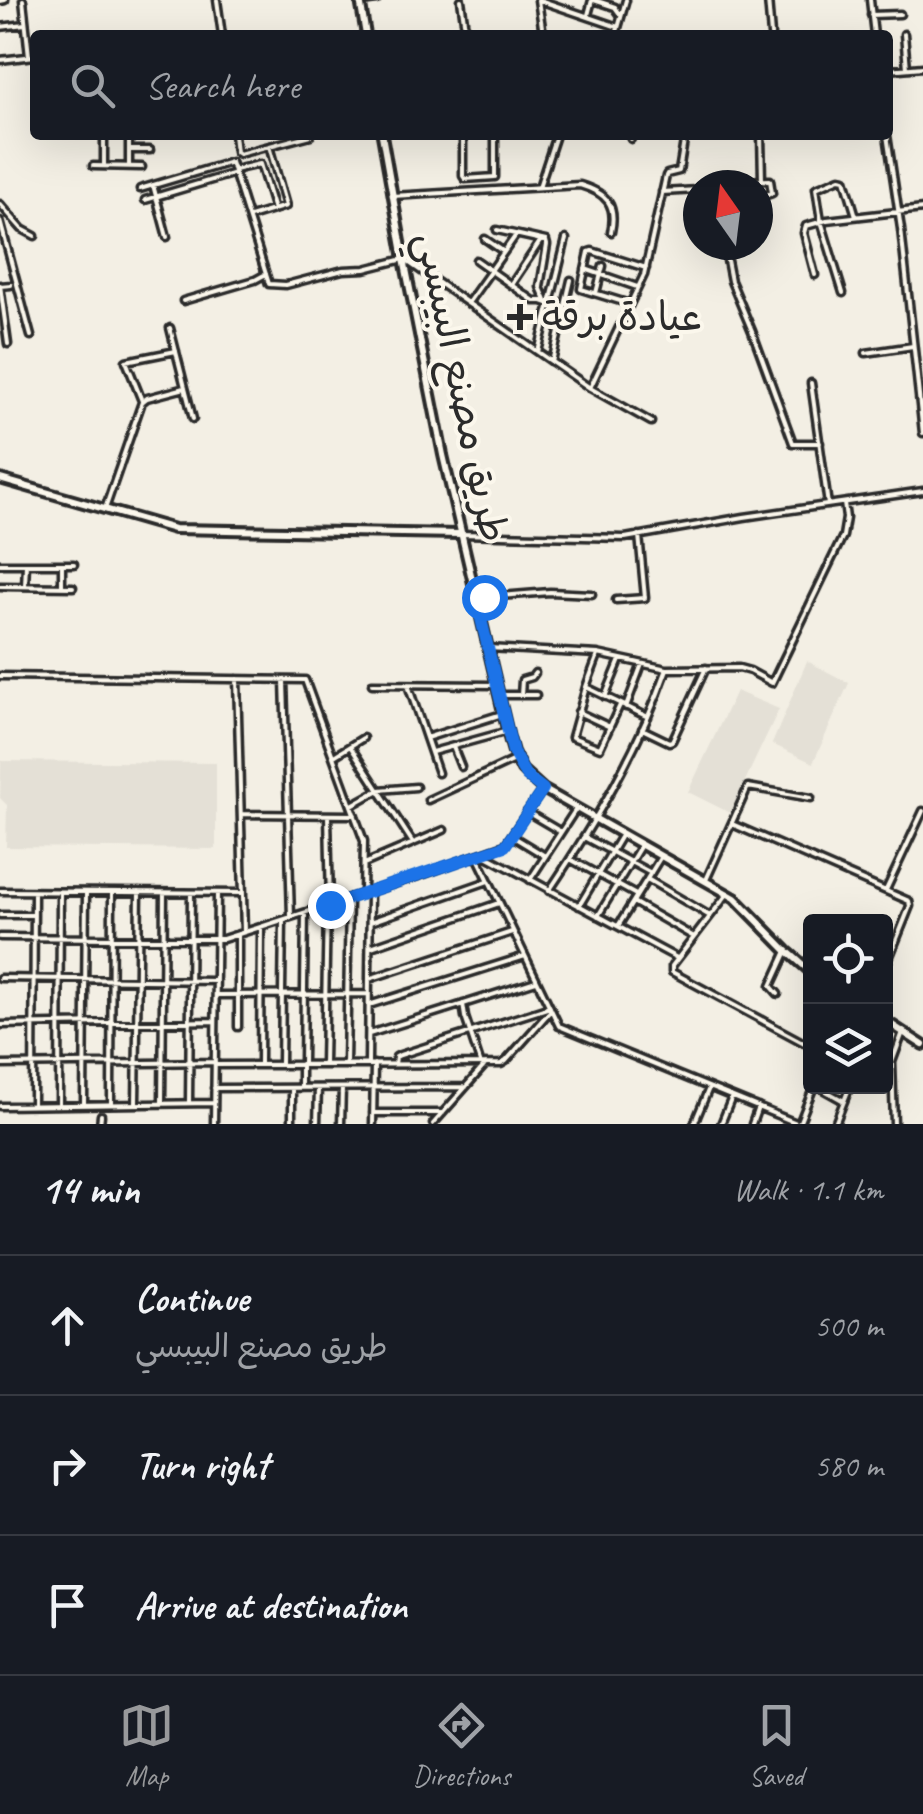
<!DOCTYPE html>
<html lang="en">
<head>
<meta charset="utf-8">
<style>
	body { margin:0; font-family:Caveat,"Playpen Sans Arabic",sans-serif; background:#20242c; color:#f1f3f6 }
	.controls { position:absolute; right:30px; bottom:30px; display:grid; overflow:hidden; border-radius:10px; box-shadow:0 10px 40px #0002 }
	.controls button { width:90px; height:90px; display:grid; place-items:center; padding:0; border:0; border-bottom:2px solid #363941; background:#171b24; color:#f1f3f6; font:50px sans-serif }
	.compass { position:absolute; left:683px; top:170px; width:90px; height:90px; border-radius:50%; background:#171b24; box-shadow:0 10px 40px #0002; rotate:346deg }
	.stop { position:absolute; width:30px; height:30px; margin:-22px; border:8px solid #1a73e8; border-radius:50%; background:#fff }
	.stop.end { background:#1a73e8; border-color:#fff; box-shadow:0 2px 10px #0008 }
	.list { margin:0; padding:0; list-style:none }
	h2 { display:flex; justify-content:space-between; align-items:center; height:130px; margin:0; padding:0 40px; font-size:42px }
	h2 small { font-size:32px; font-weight:400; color:#9ea1a6 }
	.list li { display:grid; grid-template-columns:65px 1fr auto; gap:30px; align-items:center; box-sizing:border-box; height:140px; padding:0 40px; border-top:2px solid #363941 }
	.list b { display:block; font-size:38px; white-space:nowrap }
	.list p { margin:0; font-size:32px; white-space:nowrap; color:#9ea1a6 }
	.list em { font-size:32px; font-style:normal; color:#9ea1a6 }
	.icon { flex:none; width:55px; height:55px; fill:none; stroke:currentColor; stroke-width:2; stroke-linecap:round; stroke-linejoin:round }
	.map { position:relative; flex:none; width:923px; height:1124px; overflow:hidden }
	.search { position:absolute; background:#171b24; box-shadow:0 10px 40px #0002; left:30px; right:30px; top:30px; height:110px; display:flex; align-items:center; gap:25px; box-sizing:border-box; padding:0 35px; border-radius:10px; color:#9ea1a6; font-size:38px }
	.sheet { height:550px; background:#171b24 }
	nav { display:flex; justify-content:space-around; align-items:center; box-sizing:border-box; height:140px; border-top:2px solid #363941; background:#171b24; font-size:28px; color:#9ea1a6 }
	nav a { display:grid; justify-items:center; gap:5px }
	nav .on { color:#98999b }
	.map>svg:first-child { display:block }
	.built { fill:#e4e0d6 }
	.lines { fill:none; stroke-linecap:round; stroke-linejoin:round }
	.minor-casing { stroke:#2b2b2b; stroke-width:11 }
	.tertiary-casing { stroke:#2b2b2b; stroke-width:14 }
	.secondary-casing { stroke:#2b2b2b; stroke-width:14 }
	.minor { stroke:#fbf7ec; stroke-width:4 }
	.tertiary { stroke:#fbf7ec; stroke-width:6 }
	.secondary { stroke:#fbf7ec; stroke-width:6 }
	.route { stroke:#1a73e8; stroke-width:12 }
	.poi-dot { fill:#2b2b2b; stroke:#fbf7ec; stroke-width:4 }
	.labels { text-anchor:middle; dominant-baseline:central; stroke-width:8; stroke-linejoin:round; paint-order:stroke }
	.poi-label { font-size:40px; fill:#2b2b2b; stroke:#fbf7ec; text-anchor:start }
	.street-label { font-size:40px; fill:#2b2b2b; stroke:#fbf7ec }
</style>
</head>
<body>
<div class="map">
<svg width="923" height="1124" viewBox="0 0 923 1124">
	<rect width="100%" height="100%" fill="#f3efe4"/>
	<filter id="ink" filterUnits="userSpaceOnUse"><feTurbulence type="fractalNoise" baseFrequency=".01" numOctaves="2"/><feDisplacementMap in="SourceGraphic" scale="20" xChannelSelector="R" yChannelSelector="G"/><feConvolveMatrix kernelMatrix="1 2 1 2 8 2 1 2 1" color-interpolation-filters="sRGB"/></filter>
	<g filter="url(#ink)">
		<!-- built -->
		<path class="built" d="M807,661L849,683L813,763L772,744Z
			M736,691L779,709L730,813L688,792Z
			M1,761L216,763V849L6,847L7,805L0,798Z"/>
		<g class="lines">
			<!-- minor casing -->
			<g class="minor-casing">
				<path id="minor" d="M23,0L29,56
					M217,0L222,35
					M461,0L466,35
					M538,0L543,34
					M539,0L618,27
					M594,0L615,7L620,14
					M768,0L771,35
					M870,0L874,35
					M0,1L5,0
					M361,2L377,0
					M588,15L592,0
					M871,15L900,14
					M0,27L25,24
					M904,34L907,68
					M505,35H545
					M616,35L626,0
					M0,60L35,56
					M888,70L923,67
					M234,135L236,152L239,154L311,135
					M463,135V176L465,179L495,177V135
					M761,135L762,180
					M887,135L901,229L923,433
					M631,139L632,135
					M130,150H150
					M104,165V135
					M129,165V135
					M93,166L142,167
					M234,170L260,164L274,210
					M153,185L167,237
					M712,185L714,182L770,180L772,193L758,198
					M539,187L556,135
					M140,189L231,162L269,284L286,285L343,270L365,269L404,259L590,388L651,422
					M662,192L698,190
					M392,196L580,185C607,193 617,205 611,232
					M145,200L235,173
					M0,204L22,229L35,236
					M250,217L286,206L269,146
					M0,221L31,336
					M497,230L546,241L547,245L540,287L547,303
					M485,239L504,252
					M724,245L731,281L752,331L793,443H820
					M476,260L534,301H542L565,309
					M585,269L637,287
					M815,275L804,233L806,226L827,220L923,209
					M0,285L8,344
					M511,285L541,240
					M0,286L11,285
					M596,293L603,266
					M843,293L821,221L816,188L840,178L845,179L856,216
					M183,301L255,280L266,274
					M468,303L516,235
					M630,304L581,289L589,252L592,251L646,268
					M170,328L193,419
					M538,352L566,239
					M866,353L913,346
					M552,362L571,280
					M811,383L828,505
					M590,388L644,275L666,176L667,174L679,171L685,135
					M142,401L126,361L176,351
					M105,509L142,402L147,398L185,388
					M460,534L625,538L744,517L923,491
					M0,564H74
					M62,564V587
					M0,586L73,587
					M25,586L26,564
					M476,598L550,592L592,594
					M616,600L645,598L639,535
					M487,648L598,654L667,669L739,668L750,671L772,683L843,536L846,518L844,503
					M598,655L586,687L572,737L600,748L620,705
					M0,676L305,680L364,841L363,894
					M237,679L244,932
					M284,680L291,917
					M372,684L497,685
					M408,685L438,773
					M586,687L648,717
					M499,695H536
					M521,695L522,680L532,677L535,673
					M605,697L620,660
					M626,707L642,664
					M578,712L610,727
					M642,729L669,742L672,741L706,668
					M426,738L502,714
					M350,746L413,843
					M453,747L461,767
					M432,752L508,731
					M334,756L363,738
					M428,800L514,760
					M352,805L379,790L416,787
					M527,812L561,832
					M241,814L355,815
					M328,815L330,905
					M732,824L909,901L910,906L886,966
					M512,836L545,856
					M584,837L651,873
					M483,854L677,958
					M477,856L559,1026L799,1124
					M570,859L636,895
					M364,864L444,830
					M647,879L710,916
					M530,880L576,809
					M706,880L748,787L811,798
					M886,890L923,811
					M0,891L243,893
					M549,891C596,821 639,748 667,669
					M728,893L672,966V972L810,1046
					M633,902L694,937
					M579,906L622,834
					M0,915H34
					M598,916L641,845
					M370,922L488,881
					M618,926L660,858
					M238,934V1027
					M0,937L223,939L421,875L505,845L543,789
					M371,947L499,903
					M0,978L215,981
					M369,979L512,932
					M778,994L771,986L787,951
					M217,995L367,994
					M463,1004L465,1017L480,1062
					M369,1005L525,956
					M0,1025L215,1021
					M369,1034L536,981
					M368,1062L370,892
					M303,1063L305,913
					M260,1064L261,927
					M281,1064L283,920
					M324,1064L327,906
					M346,1064L349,899
					M395,1064L396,1057L400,1055L550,1007
					M0,1065L215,1062
					M215,1065L501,1064L506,1061L551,1010
					M817,1086L844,1101
					M214,1088L466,1087
					M301,1088V1064
					M84,1103L86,893
					M111,1103L112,893
					M136,1103L139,892
					M162,1103L164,893
					M189,1103L191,893
					M33,1105L34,892
					M59,1105L60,892
					M0,1106L214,1103
					M373,1113H443
					M100,1124L101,1115
					M214,1124L217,894
					M292,1124V1089
					M317,1124L318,1088
					M341,1124L342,1088
					M373,1124L374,1064
					M433,1124L486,1064
					M694,1124L709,1088
					M721,1124L732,1097
					M752,1124L758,1107
					M799,1124L814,1086
					M835,1124L850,1086
					M894,1124L892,1062L903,1032"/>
			</g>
			<!-- tertiary casing -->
			<g class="tertiary-casing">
				<path id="tertiary" d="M0,479L174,529L460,534"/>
			</g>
			<!-- secondary casing -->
			<g class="secondary-casing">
				<path id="secondary" d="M360,0L366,35
					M382,135L404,259L443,455L509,738L513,752L522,770L543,789L735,898L787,951L810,971
					M886,1021L923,1045"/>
			</g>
			<!-- minor -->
			<use href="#minor" class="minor"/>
			<!-- tertiary -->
			<use href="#tertiary" class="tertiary"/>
			<!-- secondary -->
			<use href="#secondary" class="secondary"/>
		</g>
	</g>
	<g class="lines" filter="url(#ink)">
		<!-- route -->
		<path class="route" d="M330,905L505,846L543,789L526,776L513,752L476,598L484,597"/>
	</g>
	<!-- markers -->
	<path class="poi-dot" d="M515 302h10v10h10v10h-10v10h-10v-10h-10v-10h10z"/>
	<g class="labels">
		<!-- poi labels -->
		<g class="poi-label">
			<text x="542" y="317">عيادة برقة</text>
		</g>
		<!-- street labels -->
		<g class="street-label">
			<text transform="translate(462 387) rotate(78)">طريق مصنع البيبسي</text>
		</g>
	</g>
</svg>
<div class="controls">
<button><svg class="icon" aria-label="locate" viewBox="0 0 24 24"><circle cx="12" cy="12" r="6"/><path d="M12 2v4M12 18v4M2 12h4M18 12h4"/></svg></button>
<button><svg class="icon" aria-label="layers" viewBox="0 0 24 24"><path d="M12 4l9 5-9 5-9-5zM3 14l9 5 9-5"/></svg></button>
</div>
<svg class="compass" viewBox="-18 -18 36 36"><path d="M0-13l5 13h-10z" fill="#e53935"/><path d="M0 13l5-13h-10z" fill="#9ea1a6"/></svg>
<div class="stop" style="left:484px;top:597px"></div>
<div class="stop end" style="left:330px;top:905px"></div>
<div class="search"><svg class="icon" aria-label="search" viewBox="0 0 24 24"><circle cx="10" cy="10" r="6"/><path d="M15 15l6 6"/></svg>Search here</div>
</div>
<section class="sheet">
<h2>14 min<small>Walk · 1.1 km</small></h2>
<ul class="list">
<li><svg class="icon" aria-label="ahead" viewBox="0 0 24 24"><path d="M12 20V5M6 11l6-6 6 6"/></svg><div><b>Continue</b><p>طريق مصنع البيبسي</p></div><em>500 m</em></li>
<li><svg class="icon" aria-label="right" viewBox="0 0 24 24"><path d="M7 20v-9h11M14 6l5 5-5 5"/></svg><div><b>Turn right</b></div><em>580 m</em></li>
<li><svg class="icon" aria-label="arrive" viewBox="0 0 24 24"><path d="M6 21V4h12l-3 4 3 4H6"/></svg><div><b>Arrive at destination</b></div></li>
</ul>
</section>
<nav>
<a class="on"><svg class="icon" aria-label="map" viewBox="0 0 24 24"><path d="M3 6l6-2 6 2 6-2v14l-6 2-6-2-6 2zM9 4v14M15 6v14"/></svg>Map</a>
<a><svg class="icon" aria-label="directions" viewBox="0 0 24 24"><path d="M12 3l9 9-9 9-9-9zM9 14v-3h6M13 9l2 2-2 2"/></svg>Directions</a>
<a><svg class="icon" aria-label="saved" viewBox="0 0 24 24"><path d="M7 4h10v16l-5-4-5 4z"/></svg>Saved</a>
</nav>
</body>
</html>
